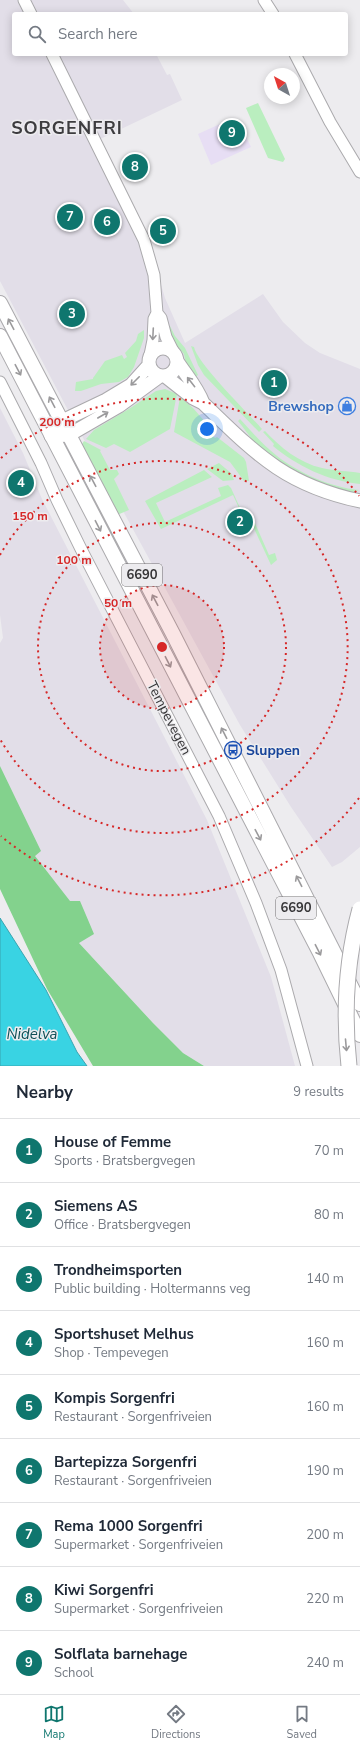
<!DOCTYPE html>
<html lang="en">
<head>
<meta charset="utf-8">
<style>
	body { margin:0; font-family:"Nunito Sans",sans-serif; background:#f6f6f7; color:#1f2937 }
	.compass { position:absolute; left:264px; top:68px; width:36px; height:36px; border-radius:50%; background:#fff; box-shadow:0 2px 10px #0003; rotate:321deg }
	.you { position:absolute; left:207px; top:429px; width:14px; height:14px; margin:-10px; border:3px solid #fff; border-radius:50%; background:#1a73e8; box-shadow:0 0 0 6px #1a73e833 }
	.badge { display:grid; place-items:center; width:26px; height:26px; border-radius:50%; background:#0f766e; color:#fff; font-size:13px; font-weight:700 }
	.pin { position:absolute; translate:-50% -50%; border:2px solid #fff; box-shadow:0 1px 4px #0006 }
	.list { margin:0; padding:0; list-style:none }
	h2 { display:flex; justify-content:space-between; align-items:center; height:52px; margin:0; padding:0 16px; font-size:17px }
	h2 small { font-size:13px; font-weight:400; color:#747a83 }
	.list li { display:grid; grid-template-columns:26px 1fr auto; gap:12px; align-items:center; box-sizing:border-box; height:64px; padding:0 16px; border-top:1px solid #e0e1e3 }
	.list b { display:block; font-size:15px; white-space:nowrap }
	.list p { margin:0; font-size:13px; white-space:nowrap; color:#747a83 }
	.list em { font-size:13px; font-style:normal; color:#747a83 }
	.icon { flex:none; width:22px; height:22px; fill:none; stroke:currentColor; stroke-width:2; stroke-linecap:round; stroke-linejoin:round }
	.map { position:relative; flex:none; width:360px; height:1066px; overflow:hidden }
	.search { position:absolute; background:#fff; box-shadow:0 2px 10px #0003; left:12px; right:12px; top:12px; height:44px; display:flex; align-items:center; gap:10px; box-sizing:border-box; padding:0 14px; border-radius:4px; color:#747a83; font-size:15px }
	.sheet { height:628px; background:#fff }
	nav { display:flex; justify-content:space-around; align-items:center; box-sizing:border-box; height:56px; border-top:1px solid #e0e1e3; background:#fff; font-size:11px; color:#747a83 }
	nav a { display:grid; justify-items:center; gap:2px }
	nav .on { color:#0f766e }
	.map>svg:first-child { display:block }
	.built { fill:#e2dee8 }
	.education { fill:#e7def4 }
	.green { fill:#baeebf }
	.forest { fill:#83d28d }
	.water { fill:#39d3e3; stroke:#38a4b0 }
	.lines { fill:none; stroke-linecap:round; stroke-linejoin:round }
	.tertiary-casing { stroke:#abaaad; stroke-width:13 }
	.secondary-casing { stroke:#abaaad; stroke-width:15 }
	.primary-casing { stroke:#abaaad; stroke-width:16 }
	.tertiary { stroke:#fff; stroke-width:11 }
	.secondary { stroke:#fff; stroke-width:13 }
	.primary { stroke:#fff; stroke-width:14 }
	.trunk-bridge-casing { stroke:#abaaad; stroke-width:17; stroke-linecap:butt }
	.trunk-bridge { stroke:#fff; stroke-width:15 }
	.oneway { stroke:#9b9a9c }
	.ring { fill:none; stroke:#d62828; stroke-width:2; stroke-dasharray:2 4 }
	.labels { text-anchor:middle; dominant-baseline:central; stroke-width:3; stroke-linejoin:round; paint-order:stroke }
	.shield { fill:#edecef; stroke:#6e6d6f; stroke-width:1 }
	.shield-label { font-size:13px; font-weight:bold; fill:#373638 }
	.shop-label { font-size:14px; font-weight:bold; fill:#366cbe; stroke:#edecef; text-anchor:end }
	.street-label { font-size:14px; fill:#373638; stroke:#edecef }
	.transit-label { font-size:14px; font-weight:bold; fill:#164399; stroke:#edecef; text-anchor:start }
	.water-label { font-size:15px; font-style:italic; fill:#0f4f56; stroke:#edecef }
	.district-label { font-size:18px; font-weight:bold; letter-spacing:1px; fill:#3d3c3f; stroke:#edecef }
	.centre { fill:#d62828; stroke:#edecef; stroke-width:2 }
	.ring-label { font-size:12px; text-anchor:middle; font-weight:bold; fill:#d62828; stroke:#edecef; stroke-width:3; stroke-linejoin:round; paint-order:stroke }
</style>
</head>
<body>
<div class="map">
<svg width="360" height="1066" viewBox="0 0 360 1066">
	<rect width="100%" height="100%" fill="#edecef"/>
	<!-- built -->
	<path class="built" d="M0,0H123L134,14H14V54H156L167,75L170,74L182,100L98,140L147,238L165,298L185,343L263,294L283,322L305,343L320,353L360,369V847L342,862L332,867L291,807L240,725L70,414L0,281Z
		M0,408L23,453L42,499L207,820L271,977L295,1066H204L183,1053L153,1023L79,943L70,902L34,856L0,766V643L3,638L0,615Z"/>
	<!-- education -->
	<path class="education" d="M233,118L241,138L246,137L251,147L211,165L198,134Z"/>
	<!-- green -->
	<path class="green" d="M258,103L285,159L283,162L268,158L246,108Z
		M170,326L175,336L185,348L198,375L193,379L186,364L184,354L173,341L167,327Z
		M144,330V338L134,367L128,377L119,382L101,384L81,391H75L76,382L93,379V378L105,361L122,355L124,359L127,357L125,353L136,341L138,334Z
		M191,346L194,347C197,363 248,413 262,429L259,432L204,375L198,365Z
		M165,389L177,394L170,429L130,452L114,444L106,448L86,439L94,430L132,407L156,391Z
		M180,397L193,408L214,432L213,436L215,438L217,437L244,458L246,462L249,481H244L230,462L174,432Z
		M240,419C252,432 263,445 277,456C299,473 330,487 359,490L353,492C324,491 275,464 255,443C249,436 244,428 238,421Z
		M265,431C280,447 299,463 322,468C335,471 348,471 360,473V484C328,481 297,466 273,446L274,444L263,432Z
		M84,441L101,450L100,451L110,470H117L119,474L114,479L129,510L117,515L84,450L82,444Z
		M219,463L231,473L234,480L223,481L207,469Z
		M204,470L212,477L156,503L165,522L221,496L218,488L228,485L231,488L246,521H245L233,495L161,529L145,501Z
		M254,521L269,555L275,553L277,560L271,565L251,522Z"/>
	<!-- forest -->
	<path class="forest" d="M0,766L41,851L35,856L70,901H80L94,934L79,943L153,1023L183,1053L204,1066H93L47,989L0,889Z"/>
	<!-- water -->
	<path class="water" d="M0,918L46,990L77,1052L87,1066H0Z"/>
	<g class="lines">
		<!-- tertiary casing -->
		<g class="tertiary-casing">
			<path id="tertiary" d="M24,0L31,14
				M264,0L273,14
				M52,54L144,240L154,275L157,313L154,319L153,340L150,355
				M295,54L330,122L360,172
				M157,313L161,318L166,337L174,353
				M0,382L41,463L57,500L81,549L219,816L256,903L281,970L307,1066"/>
		</g>
		<!-- secondary casing -->
		<g class="secondary-casing">
			<path id="secondary" d="M149 362a14 14 0 1 1 28 0a14 14 0 1 1-28 0Z
				M177,361C186,375 197,387 203,403
				M165,376L193,398L203,403C256,454 285,485 360,501
				M55,430L62,421L106,400L131,385L149,365
				M51,436L69,435L119,406L160,376"/>
		</g>
		<!-- primary casing -->
		<g class="primary-casing">
			<path id="primary" d="M0,303L173,634L360,1004
				M0,336L319,951L360,1035"/>
		</g>
		<!-- tertiary -->
		<use href="#tertiary" class="tertiary"/>
		<!-- secondary -->
		<use href="#secondary" class="secondary"/>
		<!-- primary -->
		<use href="#primary" class="primary"/>
		<!-- trunk-bridge casing -->
		<g class="trunk-bridge-casing">
			<path id="trunk-bridge" d="M349,1066C343,1012 346,961 360,909"/>
		</g>
		<!-- trunk-bridge -->
		<use href="#trunk-bridge" class="trunk-bridge"/>
	</g>
	<!-- one-way arrows -->
	<defs><path id="oneway-shaft" d="M-6 0H5M1.5-3L5.5 0L1.5 3" fill="none" stroke-width="1.6" stroke-linecap="round" stroke-linejoin="round"/></defs>
	<g class="oneway">
		<use href="#oneway-shaft" transform="translate(11 324) rotate(-118)"/>
		<use href="#oneway-shaft" transform="translate(153 334) rotate(93)"/>
		<use href="#oneway-shaft" transform="translate(18 370) rotate(62)"/>
		<use href="#oneway-shaft" transform="translate(135 381) rotate(135)"/>
		<use href="#oneway-shaft" transform="translate(191 382) rotate(-128)"/>
		<use href="#oneway-shaft" transform="translate(52 402) rotate(-118)"/>
		<use href="#oneway-shaft" transform="translate(103 415) rotate(-30)"/>
		<use href="#oneway-shaft" transform="translate(93 481) rotate(-118)"/>
		<use href="#oneway-shaft" transform="translate(98 526) rotate(63)"/>
		<use href="#oneway-shaft" transform="translate(155 600) rotate(-118)"/>
		<use href="#oneway-shaft" transform="translate(168 662) rotate(63)"/>
		<use href="#oneway-shaft" transform="translate(224 733) rotate(-117)"/>
		<use href="#oneway-shaft" transform="translate(258 835) rotate(62)"/>
		<use href="#oneway-shaft" transform="translate(299 881) rotate(-117)"/>
		<use href="#oneway-shaft" transform="translate(318 950) rotate(63)"/>
		<use href="#oneway-shaft" transform="translate(346 1045) rotate(85)"/>
	</g>
	<!-- distance rings -->
	<circle cx="162" cy="647" r="62" fill="#d62828" fill-opacity=".12"/>
	<g class="ring">
		<circle cx="162" cy="647" r="62"/>
		<circle cx="162" cy="647" r="124"/>
		<path d="M0 555A186 186 0 1 1 0 739"/>
		<path d="M359 798A248 248 0 0 1 1 836M1 458A248 248 0 0 1 359 496"/>
	</g>
	<!-- icons -->
	<defs>
		<g id="shop-ring" transform="scale(0.9)"><circle r="9.5" fill="#edecef" stroke="#3f7fe0" stroke-width="1.5"/><path d="M-5-2.5h2.3a2.7 3.5 0 0 1 5.4 0H5L5.5 6h-11ZM-1.5-2.5h3a1.5 2.3 0 0 0-3 0Z" fill="#3f7fe0"/></g>
		<g id="bus-ring" transform="scale(0.9)"><circle r="9.5" fill="#edecef" stroke="#1a4fb4" stroke-width="1.5"/><path d="M-5-6H5V4H4V6H2V4H-2V6H-4V4H-5ZM-3.5-4V0h7V-4ZM-3.5 1.2v1.5H-2V1.2ZM2 1.2v1.5H3.5V1.2Z" fill="#1a4fb4"/></g>
	</defs>
	<g fill-rule="evenodd">
		<use href="#shop-ring" x="347" y="406"/>
		<use href="#bus-ring" x="233" y="750"/>
	</g>
	<g class="labels">
		<!-- shield labels -->
		<g class="shield">
			<rect x="122" y="564" width="40" height="22" rx="3"/>
			<rect x="276" y="897" width="40" height="22" rx="3"/>
		</g>
		<g class="shield-label">
			<text x="142" y="575">6690</text>
			<text x="296" y="908">6690</text>
		</g>
		<!-- shop labels -->
		<g class="shop-label">
			<text x="334" y="406">Brewshop</text>
		</g>
		<!-- street labels -->
		<g class="street-label">
			<text transform="translate(169 718) rotate(63)">Tempevegen</text>
		</g>
		<!-- transit labels -->
		<g class="transit-label">
			<text x="246" y="750">Sluppen</text>
		</g>
		<!-- water labels -->
		<g class="water-label">
			<text x="32" y="1034">Nidelva</text>
		</g>
		<!-- district labels -->
		<g class="district-label">
			<text x="67" y="128">SORGENFRI</text>
		</g>
	</g>
	<circle cx="162" cy="647" r="6" class="centre"/>
	<g class="ring-label">
		<text x="57" y="426">200 m</text>
		<text x="30" y="520">150 m</text>
		<text x="74" y="564">100 m</text>
		<text x="118" y="607">50 m</text>
	</g>
</svg>
<svg class="compass" viewBox="-18 -18 36 36"><path d="M0-13l5 13h-10z" fill="#e53935"/><path d="M0 13l5-13h-10z" fill="#747a83"/></svg>
<div class="you"></div>
<div class="pin badge" style="left:274px;top:383px">1</div>
<div class="pin badge" style="left:240px;top:522px">2</div>
<div class="pin badge" style="left:72px;top:314px">3</div>
<div class="pin badge" style="left:21px;top:483px">4</div>
<div class="pin badge" style="left:163px;top:231px">5</div>
<div class="pin badge" style="left:107px;top:222px">6</div>
<div class="pin badge" style="left:70px;top:217px">7</div>
<div class="pin badge" style="left:135px;top:167px">8</div>
<div class="pin badge" style="left:232px;top:133px">9</div>
<div class="search"><svg class="icon" aria-label="search" viewBox="0 0 24 24"><circle cx="10" cy="10" r="6"/><path d="M15 15l6 6"/></svg>Search here</div>
</div>
<section class="sheet">
<h2>Nearby<small>9 results</small></h2>
<ul class="list">
<li><span class="badge">1</span><div><b>House of Femme</b><p>Sports · Bratsbergvegen</p></div><em>70 m</em></li>
<li><span class="badge">2</span><div><b>Siemens AS</b><p>Office · Bratsbergvegen</p></div><em>80 m</em></li>
<li><span class="badge">3</span><div><b>Trondheimsporten</b><p>Public building · Holtermanns veg</p></div><em>140 m</em></li>
<li><span class="badge">4</span><div><b>Sportshuset Melhus</b><p>Shop · Tempevegen</p></div><em>160 m</em></li>
<li><span class="badge">5</span><div><b>Kompis Sorgenfri</b><p>Restaurant · Sorgenfriveien</p></div><em>160 m</em></li>
<li><span class="badge">6</span><div><b>Bartepizza Sorgenfri</b><p>Restaurant · Sorgenfriveien</p></div><em>190 m</em></li>
<li><span class="badge">7</span><div><b>Rema 1000 Sorgenfri</b><p>Supermarket · Sorgenfriveien</p></div><em>200 m</em></li>
<li><span class="badge">8</span><div><b>Kiwi Sorgenfri</b><p>Supermarket · Sorgenfriveien</p></div><em>220 m</em></li>
<li><span class="badge">9</span><div><b>Solflata barnehage</b><p>School</p></div><em>240 m</em></li>
</ul>
</section>
<nav>
<a class="on"><svg class="icon" aria-label="map" viewBox="0 0 24 24"><path d="M3 6l6-2 6 2 6-2v14l-6 2-6-2-6 2zM9 4v14M15 6v14"/></svg>Map</a>
<a><svg class="icon" aria-label="directions" viewBox="0 0 24 24"><path d="M12 3l9 9-9 9-9-9zM9 14v-3h6M13 9l2 2-2 2"/></svg>Directions</a>
<a><svg class="icon" aria-label="saved" viewBox="0 0 24 24"><path d="M7 4h10v16l-5-4-5 4z"/></svg>Saved</a>
</nav>
</body>
</html>
